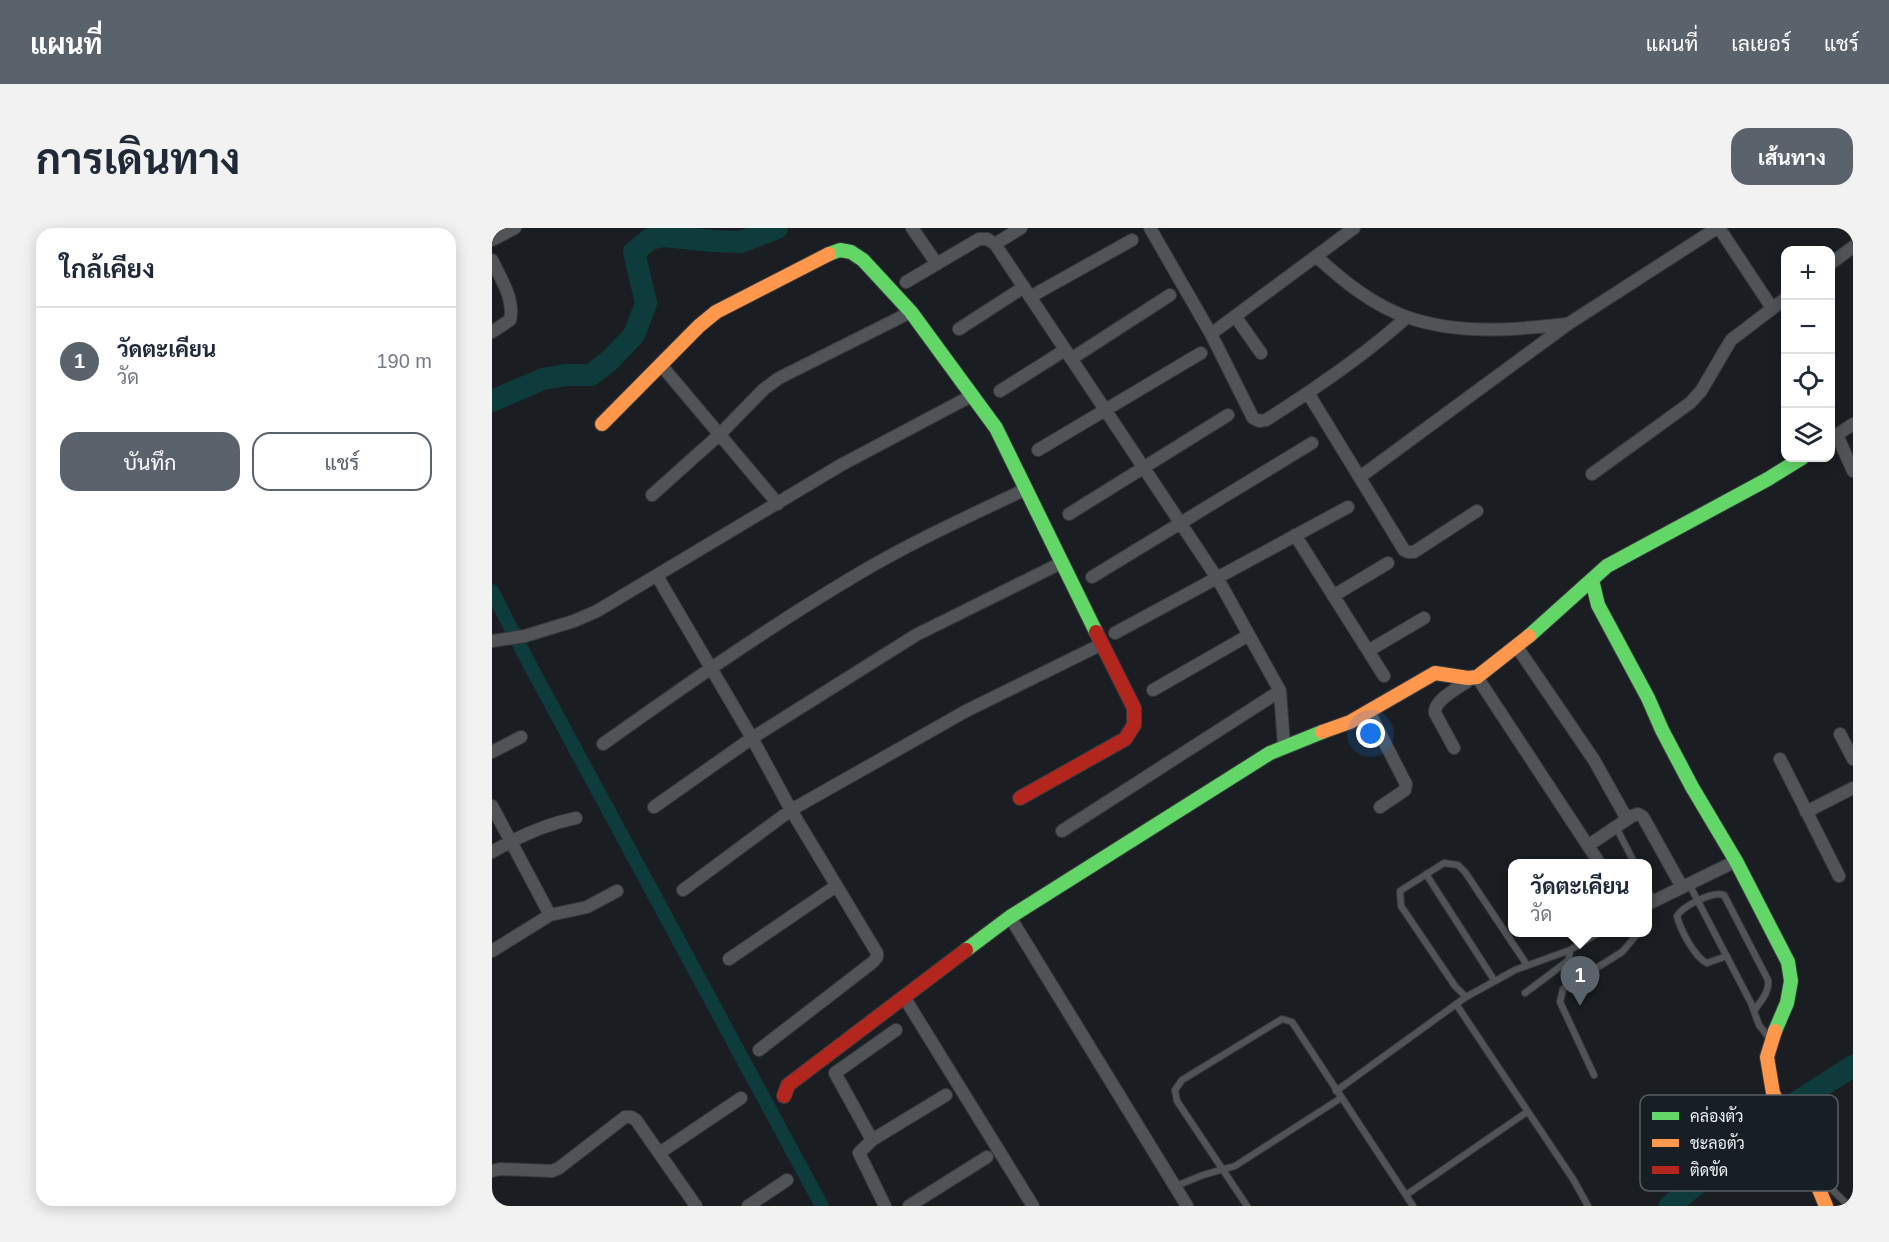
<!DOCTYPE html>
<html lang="th">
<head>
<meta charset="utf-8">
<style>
	body { margin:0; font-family:Arial,Sarabun,sans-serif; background:#f2f2f3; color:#1f2937 }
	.controls { position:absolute; right:18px; top:18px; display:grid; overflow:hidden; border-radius:12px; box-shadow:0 3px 15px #0003 }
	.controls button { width:54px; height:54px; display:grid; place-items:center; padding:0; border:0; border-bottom:2px solid #e0e1e3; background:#fff; color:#1f2937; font:30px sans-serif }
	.you { position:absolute; left:879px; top:506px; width:21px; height:21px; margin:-15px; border:4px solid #fff; border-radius:50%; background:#1a73e8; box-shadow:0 0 0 9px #1a73e833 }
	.badge { display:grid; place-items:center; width:39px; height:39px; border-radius:50%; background:#5a626b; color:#fff; font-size:20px; font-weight:700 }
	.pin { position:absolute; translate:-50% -50px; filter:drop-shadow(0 2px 3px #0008) }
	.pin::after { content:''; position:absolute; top:32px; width:21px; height:18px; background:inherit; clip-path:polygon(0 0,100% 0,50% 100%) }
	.popup { position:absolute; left:1016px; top:631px; width:144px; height:78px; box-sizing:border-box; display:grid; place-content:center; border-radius:12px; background:#fff; filter:drop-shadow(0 2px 4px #0005); font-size:20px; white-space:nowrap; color:#747a83 }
	.popup b { font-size:22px; color:#1f2937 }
	.popup::after { content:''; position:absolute; left:50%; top:100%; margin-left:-12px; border:12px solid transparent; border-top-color:#fff }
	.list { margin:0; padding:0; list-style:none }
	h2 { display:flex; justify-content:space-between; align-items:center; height:78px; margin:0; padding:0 24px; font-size:26px }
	h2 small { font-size:20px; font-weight:400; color:#747a83 }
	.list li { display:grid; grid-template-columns:39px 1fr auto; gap:18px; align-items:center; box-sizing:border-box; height:108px; padding:0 24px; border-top:2px solid #e0e1e3 }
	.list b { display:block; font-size:22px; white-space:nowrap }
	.list p { margin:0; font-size:20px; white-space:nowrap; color:#747a83 }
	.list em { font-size:20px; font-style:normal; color:#747a83 }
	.actions { display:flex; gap:12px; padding:18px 24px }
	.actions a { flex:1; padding:14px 0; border:2px solid #5a626b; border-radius:18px; text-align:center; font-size:21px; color:#5a626b }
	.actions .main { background:#5a626b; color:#fff }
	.icon { flex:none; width:33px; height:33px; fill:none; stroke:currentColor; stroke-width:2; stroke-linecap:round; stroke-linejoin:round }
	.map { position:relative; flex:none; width:1361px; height:978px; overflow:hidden; border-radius:18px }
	header { display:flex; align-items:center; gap:36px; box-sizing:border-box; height:84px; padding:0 30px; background:#5a626b; color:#fff }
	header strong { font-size:28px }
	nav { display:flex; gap:33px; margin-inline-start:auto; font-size:21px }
	.intro { display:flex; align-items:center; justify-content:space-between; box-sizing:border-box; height:144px; padding:0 36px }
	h1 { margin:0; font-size:42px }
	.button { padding:15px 27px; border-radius:18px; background:#5a626b; color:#fff; font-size:21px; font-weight:700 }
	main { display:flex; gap:36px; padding:0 36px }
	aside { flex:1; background:#fff; border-radius:18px; box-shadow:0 3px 15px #0003 }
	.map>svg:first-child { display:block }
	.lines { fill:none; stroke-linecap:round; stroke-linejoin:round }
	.canal { stroke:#0e3c3d; stroke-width:14 }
	.river { stroke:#0e3c3d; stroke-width:22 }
	.lane-casing { stroke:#373a3d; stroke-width:8 }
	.street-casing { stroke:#373a3d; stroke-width:14 }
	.fast-casing { stroke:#373a3d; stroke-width:16 }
	.slow-casing { stroke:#373a3d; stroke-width:16 }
	.jam-casing { stroke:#373a3d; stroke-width:16 }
	.lane { stroke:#515457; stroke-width:6 }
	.street { stroke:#515457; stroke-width:12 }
	.fast { stroke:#63d668; stroke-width:14 }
	.slow { stroke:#ff974d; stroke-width:14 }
	.jam { stroke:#b3261e; stroke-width:14 }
	.key { fill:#171f25; stroke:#575e63; stroke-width:1.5 }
	.key-label { font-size:16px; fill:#ebf1f5 }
</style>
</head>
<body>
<header>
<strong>แผนที่</strong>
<nav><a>แผนที่</a><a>เลเยอร์</a><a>แชร์</a></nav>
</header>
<div class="intro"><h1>การเดินทาง</h1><a class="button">เส้นทาง</a></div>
<main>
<aside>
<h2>ใกล้เคียง<small></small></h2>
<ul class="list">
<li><span class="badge">1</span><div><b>วัดตะเคียน</b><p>วัด</p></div><em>190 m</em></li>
</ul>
<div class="actions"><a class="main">บันทึก</a><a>แชร์</a></div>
</aside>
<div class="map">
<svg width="1361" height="978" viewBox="0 0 1361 978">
	<rect width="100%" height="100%" fill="#1a1e22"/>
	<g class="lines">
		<!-- canal -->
		<path class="canal" d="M0,363L39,439L330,978"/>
		<!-- river -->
		<path class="river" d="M0,173L51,151L74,147H99L118,132L142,107L154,75L142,24L158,11L172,8L221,13L249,14L285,0
			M1178,978L1294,881L1361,838"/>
		<!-- lane casing -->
		<g class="lane-casing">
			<path id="lane" d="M1293,179L1294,180
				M1124,599L1143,636
				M934,646L1002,752
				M1197,656L1259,775L1267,797L1278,811
				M1156,662L1161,672
				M1235,728L1215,735C1203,730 1188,701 1185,688C1191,678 1220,663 1232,667L1276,752C1278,764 1268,774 1262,783
				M1035,737L973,644L966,637L952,635L908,663L909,678L963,758L974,769L1023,742L1078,722L1108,704
				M1033,765L1073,735L1077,731L1078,722
				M964,776L1081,951L1096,978
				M1102,847L1068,774L1071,761L1130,724L1147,704
				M844,863L974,769
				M1327,949L1357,978
				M684,958L711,947L743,938L849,870
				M914,967L1035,884
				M755,978L685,873L683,862L690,852L790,791L800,794L921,978"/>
		</g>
		<!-- street casing -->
		<g class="street-casing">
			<path id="street" d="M420,0L445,36
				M529,0L503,16L727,353L788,463L792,518
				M658,0L719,106L761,190L767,193L774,192C823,161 872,128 915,89
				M1227,0L1280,80
				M0,12L23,0
				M824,28C850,52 880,77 915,89C966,107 1022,102 1074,96
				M0,32C9,51 23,72 18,92L0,104
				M1338,36L1361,19
				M414,54L487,11H495L503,16
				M538,69L640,12
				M743,88L769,125
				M467,101L532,59
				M719,106L862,0
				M579,131L678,67
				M169,137L286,276
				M508,163L573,122
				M816,165L912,322L916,324H922L985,283
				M1345,207L1361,243
				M1340,210L1361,196
				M546,222L709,125
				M1100,246L1198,175L1209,163L1239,112L1294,70
				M868,249L1076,96L1225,0
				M160,267L227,207L272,161L287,150L419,84
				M577,286L736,187
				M803,307L892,448
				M165,348L260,510L299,582L385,725V729L381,734L267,822
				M600,349L820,215
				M841,368L896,335
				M623,405L856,279
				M0,413L33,408L82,393L105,383L349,237L481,167
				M1025,419L1102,532L1135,591
				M876,423L932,390
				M985,449L1108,636
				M661,462L757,407
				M877,484L914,556L913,562L888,579
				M1348,506L1361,531
				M111,516C194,457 278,398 366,346C420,314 477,288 534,261
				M962,520L943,485C942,471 967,460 977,452
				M0,524L29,509
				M1288,531L1347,648
				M0,578L58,687
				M162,579L260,510L424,407L569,335
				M1314,584L1361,560
				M570,603L788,463
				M1097,617L1140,588L1146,586L1151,589L1190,659
				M0,624C27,608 54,596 84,590
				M191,662L299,582L474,483L610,416
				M1156,676L1244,633
				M518,689L695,978
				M0,723L58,687L95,679L125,663
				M237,731L344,658
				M412,769L541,978
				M380,912L454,867
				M169,924L249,870
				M0,943L8,941L60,943L67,940L133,889H139L144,892L204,978
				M1283,952L1317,937
				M256,978L295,952
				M393,978L367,925L380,912L343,845L404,802
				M417,978L495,929"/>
		</g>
		<!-- fast casing -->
		<g class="fast-casing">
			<path id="fast" d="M337,26L348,22L359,24L371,32L419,84L504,200L604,404
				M1100,352L1106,377L1156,470L1170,502L1200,559L1244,633L1296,734L1299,753L1295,775L1283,803
				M1037,408L1115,338L1276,251L1310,230
				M474,722L518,689L778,525L830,504"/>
		</g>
		<!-- slow casing -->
		<g class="slow-casing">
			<path id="slow" d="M110,196L207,98L224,84L337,26
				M830,504L858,494L943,445L976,450L985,449L1037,408
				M1283,803L1275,829L1281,865L1319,942L1334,978"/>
		</g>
		<!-- jam casing -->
		<g class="jam-casing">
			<path id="jam" d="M528,570L633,511L642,497V480L604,404
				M292,868L296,857L474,722"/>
		</g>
		<!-- lane -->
		<use href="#lane" class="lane"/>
		<!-- street -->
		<use href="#street" class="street"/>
		<!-- fast -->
		<use href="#fast" class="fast"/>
		<!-- slow -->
		<use href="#slow" class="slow"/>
		<!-- jam -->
		<use href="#jam" class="jam"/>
	</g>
	<!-- legend -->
	<rect x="1148" y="867" width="198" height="96" rx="9" class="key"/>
	<rect x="1160" y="884" width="27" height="8" fill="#63d668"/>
	<rect x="1160" y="911" width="27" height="8" fill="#ff974d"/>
	<rect x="1160" y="938" width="27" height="8" fill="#b3261e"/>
	<g class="key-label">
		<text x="1198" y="894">คล่องตัว</text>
		<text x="1198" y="921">ชะลอตัว</text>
		<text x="1198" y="948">ติดขัด</text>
	</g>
</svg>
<div class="controls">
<button>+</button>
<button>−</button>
<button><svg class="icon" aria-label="locate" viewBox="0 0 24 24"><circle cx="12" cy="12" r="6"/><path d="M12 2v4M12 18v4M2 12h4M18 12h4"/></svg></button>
<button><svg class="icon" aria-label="layers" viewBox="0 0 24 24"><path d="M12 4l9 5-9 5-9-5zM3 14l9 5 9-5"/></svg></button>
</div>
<div class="you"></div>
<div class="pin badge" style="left:1088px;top:778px">1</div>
<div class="popup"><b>วัดตะเคียน</b>วัด</div>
</div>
</main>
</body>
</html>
